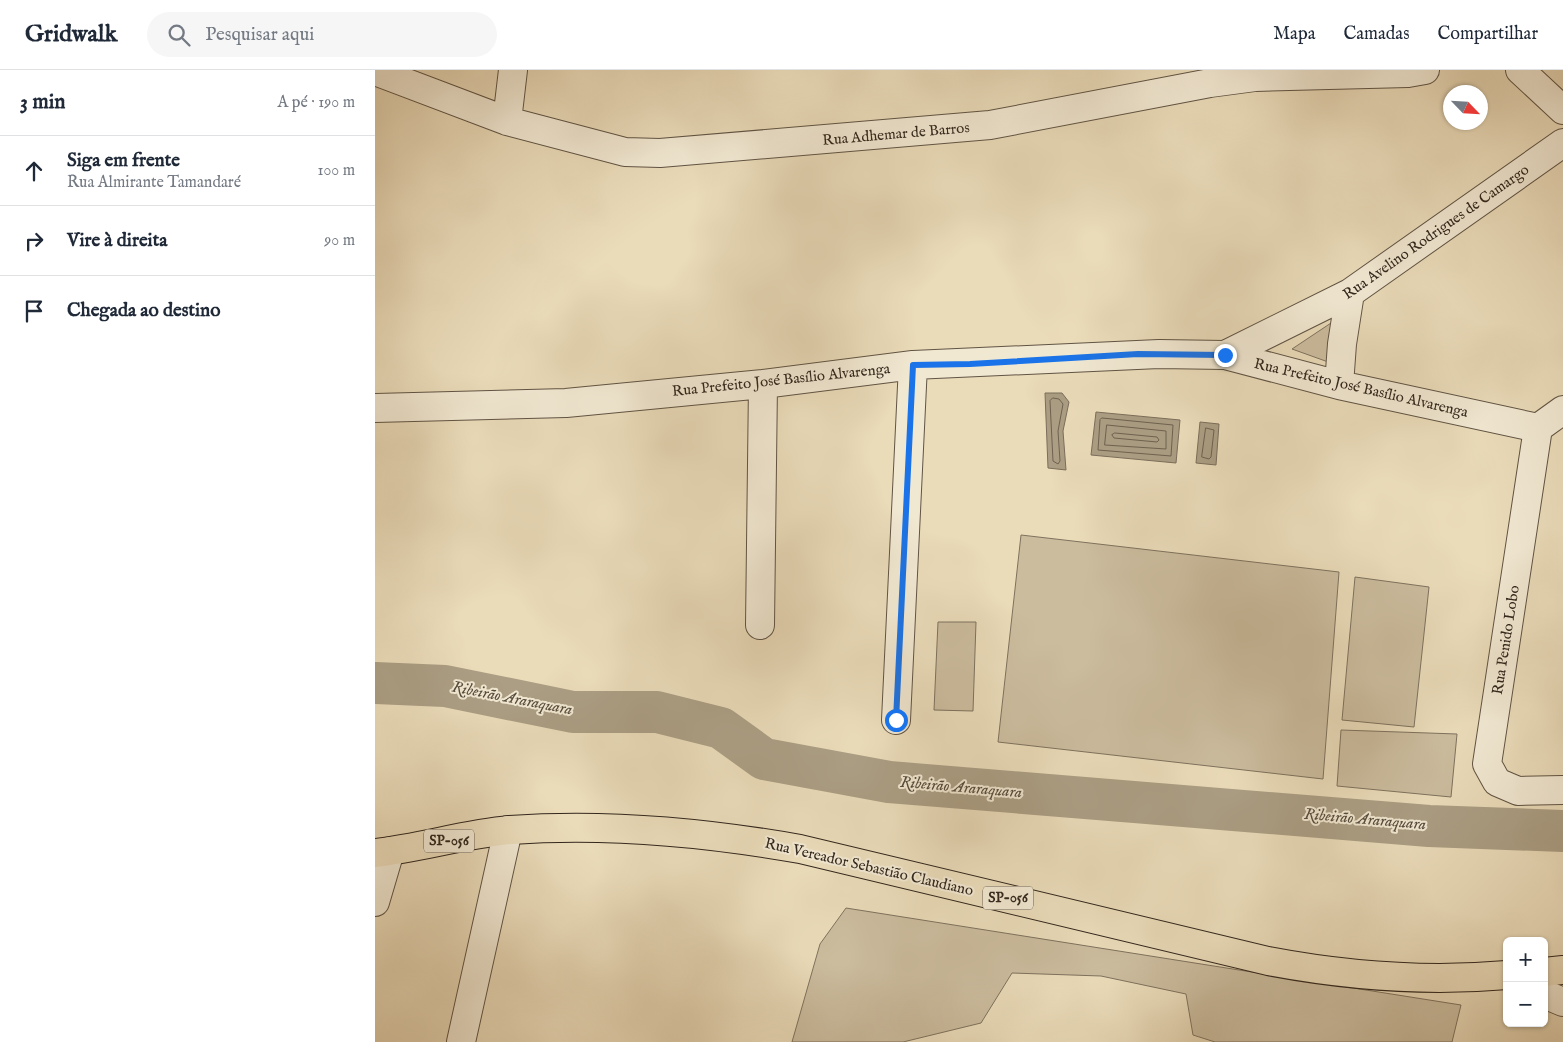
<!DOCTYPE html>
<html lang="pt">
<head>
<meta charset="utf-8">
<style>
	body { margin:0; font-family:"IM FELL English",serif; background:#f6f6f7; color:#1f2937 }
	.controls { position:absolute; right:15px; bottom:15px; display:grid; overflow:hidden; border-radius:8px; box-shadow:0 1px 4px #0004 }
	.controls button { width:45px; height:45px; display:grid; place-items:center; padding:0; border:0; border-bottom:1px solid #e0e1e3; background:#fff; color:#1f2937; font:25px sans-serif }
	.compass { position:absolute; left:1068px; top:15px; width:45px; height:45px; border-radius:50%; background:#fff; box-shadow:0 1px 4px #0004; rotate:115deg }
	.stop { position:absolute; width:15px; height:15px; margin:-11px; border:4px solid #1a73e8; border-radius:50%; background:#fff }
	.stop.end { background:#1a73e8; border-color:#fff; box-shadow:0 1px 5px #0008 }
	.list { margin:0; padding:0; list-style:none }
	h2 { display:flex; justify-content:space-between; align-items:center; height:65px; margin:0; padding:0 20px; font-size:21px }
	h2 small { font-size:16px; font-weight:400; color:#747a83 }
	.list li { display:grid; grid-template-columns:32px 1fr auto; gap:15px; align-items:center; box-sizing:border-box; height:70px; padding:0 20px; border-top:1px solid #e0e1e3 }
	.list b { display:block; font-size:19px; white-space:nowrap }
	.list p { margin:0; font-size:16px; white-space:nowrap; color:#747a83 }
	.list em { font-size:16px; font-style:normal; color:#747a83 }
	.icon { flex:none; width:28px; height:28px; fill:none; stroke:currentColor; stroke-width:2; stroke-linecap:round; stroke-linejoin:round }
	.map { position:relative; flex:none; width:1188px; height:972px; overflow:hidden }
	header { display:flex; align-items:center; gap:30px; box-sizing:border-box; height:70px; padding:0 25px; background:#fff; border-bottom:1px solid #e0e1e3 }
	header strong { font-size:24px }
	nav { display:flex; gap:28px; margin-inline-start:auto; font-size:18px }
	.search { width:350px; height:45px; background:#f6f6f7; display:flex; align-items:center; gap:12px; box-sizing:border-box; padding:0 18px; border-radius:28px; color:#747a83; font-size:19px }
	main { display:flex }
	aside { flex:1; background:#fff }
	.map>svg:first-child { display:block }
	.green { fill:#cbbc9e; stroke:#7e725e }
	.water { fill:#ab9e84; stroke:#7b6e5b }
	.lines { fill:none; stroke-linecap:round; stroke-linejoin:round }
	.shore { stroke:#6e6250; stroke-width:1 }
	.river { stroke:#ab9e84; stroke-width:42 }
	.minor-casing { stroke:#605444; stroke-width:30 }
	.major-casing { stroke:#32271d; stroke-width:30 }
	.minor { stroke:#f1e8d2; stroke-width:28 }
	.major { stroke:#eadbb9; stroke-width:28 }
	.route { stroke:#1a73e8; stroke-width:6 }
	.labels { text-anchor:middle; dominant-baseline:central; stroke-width:4; stroke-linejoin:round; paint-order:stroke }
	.shield { fill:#f1e8d2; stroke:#6b6153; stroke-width:1 }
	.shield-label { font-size:14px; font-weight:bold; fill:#32271d }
	.street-label { font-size:15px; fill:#32271d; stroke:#f1e8d2 }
	.water-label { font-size:16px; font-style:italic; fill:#564b3c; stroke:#f1e8d2 }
</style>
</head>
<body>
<header>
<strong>Gridwalk</strong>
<div class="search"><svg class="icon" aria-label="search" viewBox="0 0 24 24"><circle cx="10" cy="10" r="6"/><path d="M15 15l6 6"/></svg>Pesquisar aqui</div>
<nav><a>Mapa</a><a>Camadas</a><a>Compartilhar</a></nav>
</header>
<main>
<aside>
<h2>3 min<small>A pé · 190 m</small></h2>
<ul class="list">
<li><svg class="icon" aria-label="ahead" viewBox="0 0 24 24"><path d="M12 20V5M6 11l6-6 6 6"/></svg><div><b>Siga em frente</b><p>Rua Almirante Tamandaré</p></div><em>100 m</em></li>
<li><svg class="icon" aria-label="right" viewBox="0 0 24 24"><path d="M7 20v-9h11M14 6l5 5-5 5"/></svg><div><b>Vire à direita</b></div><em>90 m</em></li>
<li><svg class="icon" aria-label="arrive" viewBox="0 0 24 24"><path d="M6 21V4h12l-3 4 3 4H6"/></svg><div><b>Chegada ao destino</b></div></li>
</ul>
</aside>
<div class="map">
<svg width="1188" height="972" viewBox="0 0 1188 972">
	<rect width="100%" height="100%" fill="#eadbb9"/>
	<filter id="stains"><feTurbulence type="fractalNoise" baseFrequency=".004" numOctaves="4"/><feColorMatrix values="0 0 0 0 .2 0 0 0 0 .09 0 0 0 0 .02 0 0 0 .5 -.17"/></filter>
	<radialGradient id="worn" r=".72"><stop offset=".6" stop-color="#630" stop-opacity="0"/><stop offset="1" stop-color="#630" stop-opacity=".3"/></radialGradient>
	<!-- green -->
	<path class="green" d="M956,253V293L917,279Z
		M646,465L964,502L948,709L623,672Z
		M980,507L1054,517L1039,657L967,650Z
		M563,552H601L598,641L559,640Z
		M966,660L1082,664L1076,727L962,716Z
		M471,838L1086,935L1077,972H840L818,965L811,924L726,906L637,903L606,953L528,972H417L445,874Z"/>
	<!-- water -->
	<path class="water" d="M670,323H687L694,332L688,361L691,400L673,398Z
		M721,342L805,350L801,393L716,385Z
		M825,352L844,354L841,395L821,393Z"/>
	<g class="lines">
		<!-- shore -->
		<path class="shore" d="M678,328L684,329L688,334L683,361L685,391L683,394L678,391L675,331Z
			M727,348L798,355L796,386L723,380L725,350Z
			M732,355L791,361V379L730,375Z
			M831,358L839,360L836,387L834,389L827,387Z
			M740,363L782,367L784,370L782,372L739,368L737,365Z"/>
		<!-- river -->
		<path class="river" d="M0,613L70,616L198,642H282L346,658L389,689L514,712L1054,756L1188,761"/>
		<!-- minor casing -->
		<g class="minor-casing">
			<path id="minor" d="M1145,0L1188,40
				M0,1L132,51L250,82L285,83L615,55L835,13L880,7L1033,3L1050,0
				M132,51L138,0
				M850,285L975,223L1188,73
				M964,315L967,274L975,223
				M0,338L191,333L388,314L538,295L784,284L850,285L964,315L1163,358L1188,340
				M1163,358L1112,694L1122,712L1143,721L1188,720
				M385,555L388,314
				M521,650L538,295
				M0,832L15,781
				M1169,924L1188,932
				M86,972L133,760"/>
		</g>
		<!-- major casing -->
		<g class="major-casing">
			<path id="major" d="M0,783C45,778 90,764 135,760C232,753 329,762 425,779L893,891C972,906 1052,912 1132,905
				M1169,902L1188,900"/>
		</g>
		<!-- minor -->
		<use href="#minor" class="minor"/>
		<!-- major -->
		<use href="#major" class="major"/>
	</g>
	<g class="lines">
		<!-- route -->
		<path class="route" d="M521,650L538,295L595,294L763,284L850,285"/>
	</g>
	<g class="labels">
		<!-- shield labels -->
		<g class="shield">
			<rect x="49" y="759.5" width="50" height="23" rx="4"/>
			<rect x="608" y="816.5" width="50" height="23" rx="4"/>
		</g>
		<g class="shield-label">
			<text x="74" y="771">SP-056</text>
			<text x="633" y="828">SP-056</text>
		</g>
		<!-- street labels -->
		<g class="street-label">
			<text transform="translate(521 64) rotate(-5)">Rua Adhemar de Barros</text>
			<text transform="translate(1061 162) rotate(-35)">Rua Avelino Rodrigues de Camargo</text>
			<text transform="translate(406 310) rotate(-6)">Rua Prefeito José Basílio Alvarenga</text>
			<text transform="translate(986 318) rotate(13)">Rua Prefeito José Basílio Alvarenga</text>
			<text transform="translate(1131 570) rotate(-81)">Rua Penido Lobo</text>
			<text transform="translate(494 797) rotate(13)">Rua Vereador Sebastião Claudiano</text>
		</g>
		<!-- water labels -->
		<g class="water-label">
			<text transform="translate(137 629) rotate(11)">Ribeirão Araraquara</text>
			<text transform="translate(586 718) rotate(5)">Ribeirão Araraquara</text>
			<text transform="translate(990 750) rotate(5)">Ribeirão Araraquara</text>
		</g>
	</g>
	<rect width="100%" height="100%" filter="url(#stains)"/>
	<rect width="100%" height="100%" fill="url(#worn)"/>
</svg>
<div class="controls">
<button>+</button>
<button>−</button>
</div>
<svg class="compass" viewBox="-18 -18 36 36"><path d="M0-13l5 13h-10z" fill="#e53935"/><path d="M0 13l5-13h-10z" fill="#747a83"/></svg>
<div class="stop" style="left:521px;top:650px"></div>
<div class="stop end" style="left:850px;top:285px"></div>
</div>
</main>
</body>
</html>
